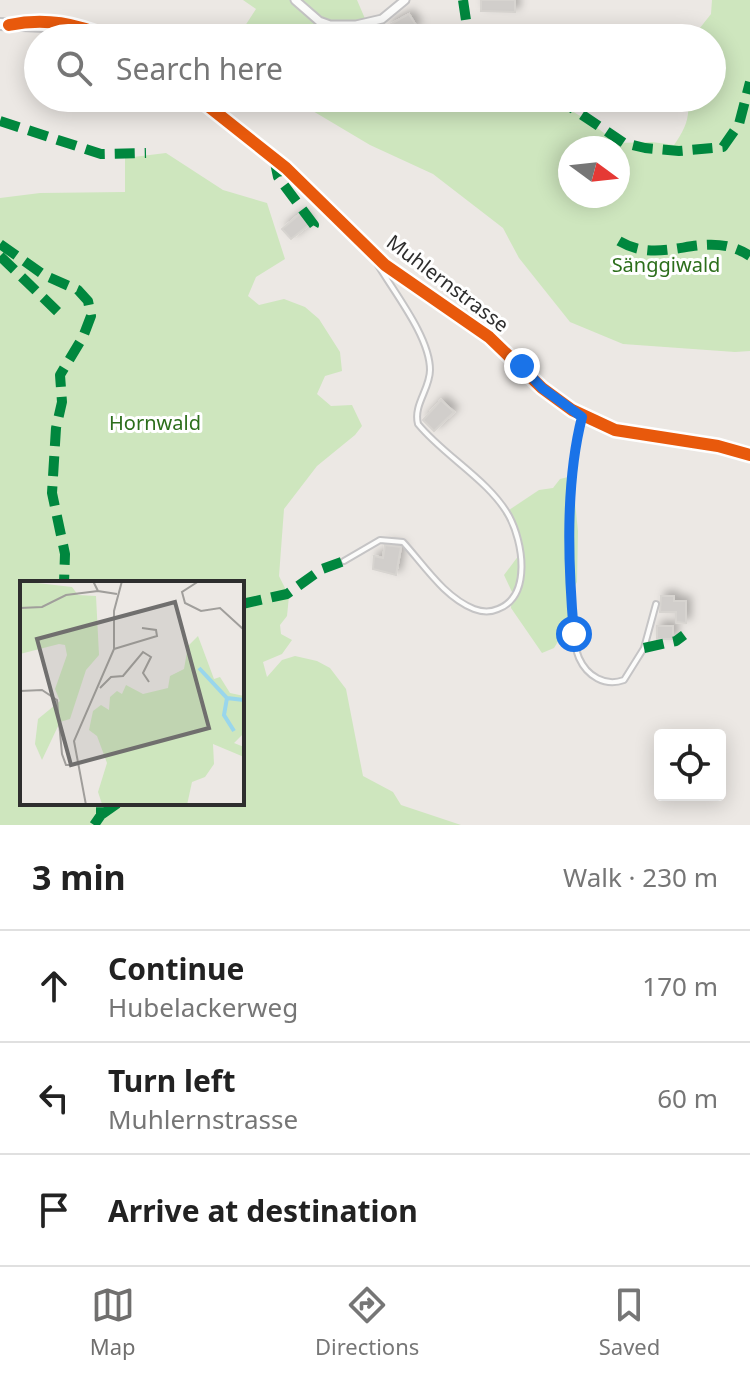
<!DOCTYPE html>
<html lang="en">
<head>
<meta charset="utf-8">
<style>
	body { margin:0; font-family:"Noto Sans",sans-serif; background:#f6f6f6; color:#222 }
	.controls { position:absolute; right:24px; bottom:24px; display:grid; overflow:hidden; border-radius:8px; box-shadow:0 4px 20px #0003 }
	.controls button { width:72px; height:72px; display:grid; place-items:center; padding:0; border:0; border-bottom:2px solid #e0e0e0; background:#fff; color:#222; font:40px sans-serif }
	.compass { position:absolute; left:558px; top:136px; width:72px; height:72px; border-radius:50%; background:#fff; box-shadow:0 4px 20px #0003; rotate:105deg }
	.stop { position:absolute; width:24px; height:24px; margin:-18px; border:6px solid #1a73e8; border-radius:50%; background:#fff }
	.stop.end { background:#1a73e8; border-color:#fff; box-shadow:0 2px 8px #0008 }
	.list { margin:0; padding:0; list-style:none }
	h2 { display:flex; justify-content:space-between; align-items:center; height:104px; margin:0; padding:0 32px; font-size:34px }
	h2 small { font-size:26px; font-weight:400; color:#767676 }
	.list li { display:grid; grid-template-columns:52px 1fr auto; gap:24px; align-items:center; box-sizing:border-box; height:112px; padding:0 32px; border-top:2px solid #e0e0e0 }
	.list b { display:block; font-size:30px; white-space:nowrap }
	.list p { margin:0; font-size:26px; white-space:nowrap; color:#767676 }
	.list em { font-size:26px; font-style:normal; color:#767676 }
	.icon { flex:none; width:44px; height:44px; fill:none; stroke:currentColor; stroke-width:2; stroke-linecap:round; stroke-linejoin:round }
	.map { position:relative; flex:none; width:750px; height:825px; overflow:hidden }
	.search { position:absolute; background:#fff; box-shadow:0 4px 20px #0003; left:24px; right:24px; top:24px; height:88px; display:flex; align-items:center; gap:20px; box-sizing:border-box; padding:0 28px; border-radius:44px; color:#767676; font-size:30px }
	.sheet { height:440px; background:#fff }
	nav { display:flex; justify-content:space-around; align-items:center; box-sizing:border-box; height:112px; border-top:2px solid #e0e0e0; background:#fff; font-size:22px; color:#767676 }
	nav a { display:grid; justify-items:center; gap:4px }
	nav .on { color:#706f6e }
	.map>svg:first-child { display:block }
	.green { fill:#cee6be; fill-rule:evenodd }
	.building { fill:#d1cecb; stroke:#d7d4d0; stroke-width:2; filter:url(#shadow) }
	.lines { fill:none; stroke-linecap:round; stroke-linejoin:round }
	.lane-casing { stroke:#c5c4c5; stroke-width:8 }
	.street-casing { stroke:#c5c4c5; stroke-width:11 }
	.secondary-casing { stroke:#c5c4c5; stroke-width:14 }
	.lane { stroke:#fcfcfb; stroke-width:4 }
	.street { stroke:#fcfcfb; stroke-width:7 }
	.secondary { stroke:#fcfcfb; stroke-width:10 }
	.quiet { stroke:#00873e; stroke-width:10; stroke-dasharray:20 10; stroke-linecap:butt }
	.cycleway-casing { stroke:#fff; stroke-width:17 }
	.cycleway { stroke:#e8590c; stroke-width:12 }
	.route { stroke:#1a73e8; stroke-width:10 }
	.labels { text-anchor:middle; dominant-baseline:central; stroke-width:6; stroke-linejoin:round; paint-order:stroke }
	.park-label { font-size:20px; fill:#2c6e1b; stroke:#fff }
	.street-label { font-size:20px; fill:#2e2e2e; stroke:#fff }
	.inset-river { fill:none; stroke:#99d6ec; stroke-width:4 }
	.inset-road { fill:none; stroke:#a09e9b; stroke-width:2 }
	.view { fill:#706f6e; fill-opacity:0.15; stroke:#706f6e; stroke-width:4 }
	.inset-edge { fill:none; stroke:#2e2e2e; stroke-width:4 }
</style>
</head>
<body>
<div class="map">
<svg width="750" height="825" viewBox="0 0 750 825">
	<defs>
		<filter id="shadow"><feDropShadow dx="4.5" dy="-4.5" stdDeviation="4" flood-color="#0004"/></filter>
	</defs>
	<rect width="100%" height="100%" fill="#ece8e4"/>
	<!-- green -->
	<path class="green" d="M243,0H357L372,35L379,38H248L243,29L256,9Z
		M712,0H750V351L735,352L623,344L570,322L519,258L503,228L433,174L370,145L291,98H550L587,120L617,143L652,142L674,145C685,129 691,117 687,98H712V38H692L711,14ZM618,148V196H570V148Z
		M166,153L223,190L267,203L285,259L256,277L248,296L259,305L284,299L305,307L319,319L340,352L342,371L325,376L317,394L331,406L352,405L362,426L355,435L317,466L284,509L279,576L289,596L287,616L280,625L281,634L292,640L282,654L263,662L267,677L282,660L295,656L317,661L330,668L346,689L363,776L393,792L401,805L461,825H0V198L40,193L125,192V158ZM242,583V803H22V583Z
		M568,477L575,502L578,531L577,582L567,599L569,624L554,648L542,653L511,608L512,592L504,575L519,555L518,533L503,514L539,490L553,488L560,479Z"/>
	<!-- building -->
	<path class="building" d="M481,0H515V12L481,11Z
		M409,14L417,27L402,35L400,31L393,35L388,26Z
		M301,213L310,224L291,239L282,229Z
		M441,400L454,412L434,431L423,420Z
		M385,545L401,547L396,575L373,569L374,556L383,558Z
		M661,596H674V601H686V623L676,622V612H660Z
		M657,626H673V639H657Z"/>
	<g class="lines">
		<!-- lane casing -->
		<g class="lane-casing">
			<path id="lane" d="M582,417C567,478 567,558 573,621C574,633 574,647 579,658C587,676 605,687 624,680L644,648L656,604
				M344,561L380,540L403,542C424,565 444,597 474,609C482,612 489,613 498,609C532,596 523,542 509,516C489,480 444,456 418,424C413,405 430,389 430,370C430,336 392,290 375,260"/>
		</g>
		<!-- street casing -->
		<g class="street-casing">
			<path id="street" d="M295,0L319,21L330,25H356L382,19L405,0"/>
		</g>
		<!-- secondary casing -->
		<g class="secondary-casing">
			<path id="secondary" d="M0,24L44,26L94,38
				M198,98L286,168L385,265L489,337L542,388L572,410L615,430L718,446L750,455"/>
		</g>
		<!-- lane -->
		<use href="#lane" class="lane"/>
		<!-- street -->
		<use href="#street" class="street"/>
		<!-- secondary -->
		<use href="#secondary" class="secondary"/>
		<!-- quiet -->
		<path class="quiet" d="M463,0L467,27L473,38
			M557,98L624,143L645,148L679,151L723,147L739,124L750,82
			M0,121L101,154L146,153
			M274,158L278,177L314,225L310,232
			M619,241C665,268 704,226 750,256
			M0,244L44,275L78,290L88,301L91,316L83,337L60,375L62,402L56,428L52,493L65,554L64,583
			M0,256L60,314V317
			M242,604L287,594L322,569L344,561
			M644,648L676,641L684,635
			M101,815L118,803
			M94,825L101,815V803"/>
		<!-- cycleway casing -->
		<g class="cycleway-casing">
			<path id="cycleway" d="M9,25C46,17 76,24 110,38
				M198,98L286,168L385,265L489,337L542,388L572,410L615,430L718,446L750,455"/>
		</g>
		<!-- cycleway -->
		<use href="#cycleway" class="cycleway"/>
	</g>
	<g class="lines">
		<!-- route -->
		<path class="route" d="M522,366L542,388L582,417C565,484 568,565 574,634"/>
	</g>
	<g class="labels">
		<!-- park labels -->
		<g class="park-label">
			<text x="666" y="264">Sänggiwald</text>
			<text x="155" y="422">Hornwald</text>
		</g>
		<!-- street labels -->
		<g class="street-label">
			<text transform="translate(448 283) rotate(37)">Muhlernstrasse</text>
		</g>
	</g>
	<!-- overview -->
	<g transform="translate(20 581)">
		<rect width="224" height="224" fill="#ece8e4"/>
		<path d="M0,0L52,6L58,14L76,15L79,74L66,89L50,138L40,141L22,179L15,163L18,138L40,120L35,108L47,74L45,64L39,63L0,73ZM178,55L194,98L200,96L210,112L224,115V152L214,162L224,166V176L193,163L194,183L185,196L172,201L167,224L82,223L78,211L87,182L77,155L69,149L73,130L81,124L89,129L90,116L97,110L102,113L106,104L123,113L148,107L150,95L164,88L168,65Z" fill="#cee6be"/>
		<path class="inset-river" d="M179,87L207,117L224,119M207,117L204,134L214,150"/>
		<path class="inset-road" d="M73,0L78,10L97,13M179,0L162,11L165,22L181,30L200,27L223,48M0,27L22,26L46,14L78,10M94,68L137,55L136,49L122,47M80,107L91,96L103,95L123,71L131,76L123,92L129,101M0,110L22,109L37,119L42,173L46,184H54M66,224L54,160L94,68V30L102,0"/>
		<path class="view" d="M155,21L189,147L51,184L17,58Z"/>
		<rect width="224" height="224" class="inset-edge"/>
	</g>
</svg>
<div class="controls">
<button><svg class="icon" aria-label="locate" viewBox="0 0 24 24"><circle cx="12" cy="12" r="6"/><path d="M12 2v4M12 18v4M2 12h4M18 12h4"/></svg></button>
</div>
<svg class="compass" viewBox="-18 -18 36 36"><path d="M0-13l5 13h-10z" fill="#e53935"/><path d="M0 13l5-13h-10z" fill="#767676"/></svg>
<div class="stop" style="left:574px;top:634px"></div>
<div class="stop end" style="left:522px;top:366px"></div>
<div class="search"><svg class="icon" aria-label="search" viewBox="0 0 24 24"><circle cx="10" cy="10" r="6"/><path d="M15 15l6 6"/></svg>Search here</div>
</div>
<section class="sheet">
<h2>3 min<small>Walk · 230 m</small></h2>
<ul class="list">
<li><svg class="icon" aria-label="ahead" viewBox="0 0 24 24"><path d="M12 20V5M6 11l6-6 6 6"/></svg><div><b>Continue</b><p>Hubelackerweg</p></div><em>170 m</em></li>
<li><svg class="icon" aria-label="left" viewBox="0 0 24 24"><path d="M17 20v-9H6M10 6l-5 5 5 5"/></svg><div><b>Turn left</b><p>Muhlernstrasse</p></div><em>60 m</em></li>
<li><svg class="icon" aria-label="arrive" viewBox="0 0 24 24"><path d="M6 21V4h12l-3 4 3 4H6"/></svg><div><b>Arrive at destination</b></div></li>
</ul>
</section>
<nav>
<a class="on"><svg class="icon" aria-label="map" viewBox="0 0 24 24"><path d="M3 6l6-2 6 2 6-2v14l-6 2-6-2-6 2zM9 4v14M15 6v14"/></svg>Map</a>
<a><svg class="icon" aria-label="directions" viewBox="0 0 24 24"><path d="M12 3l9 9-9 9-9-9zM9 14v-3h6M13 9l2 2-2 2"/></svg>Directions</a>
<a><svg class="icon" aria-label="saved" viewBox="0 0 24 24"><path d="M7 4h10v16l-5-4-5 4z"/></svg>Saved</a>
</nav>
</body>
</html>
